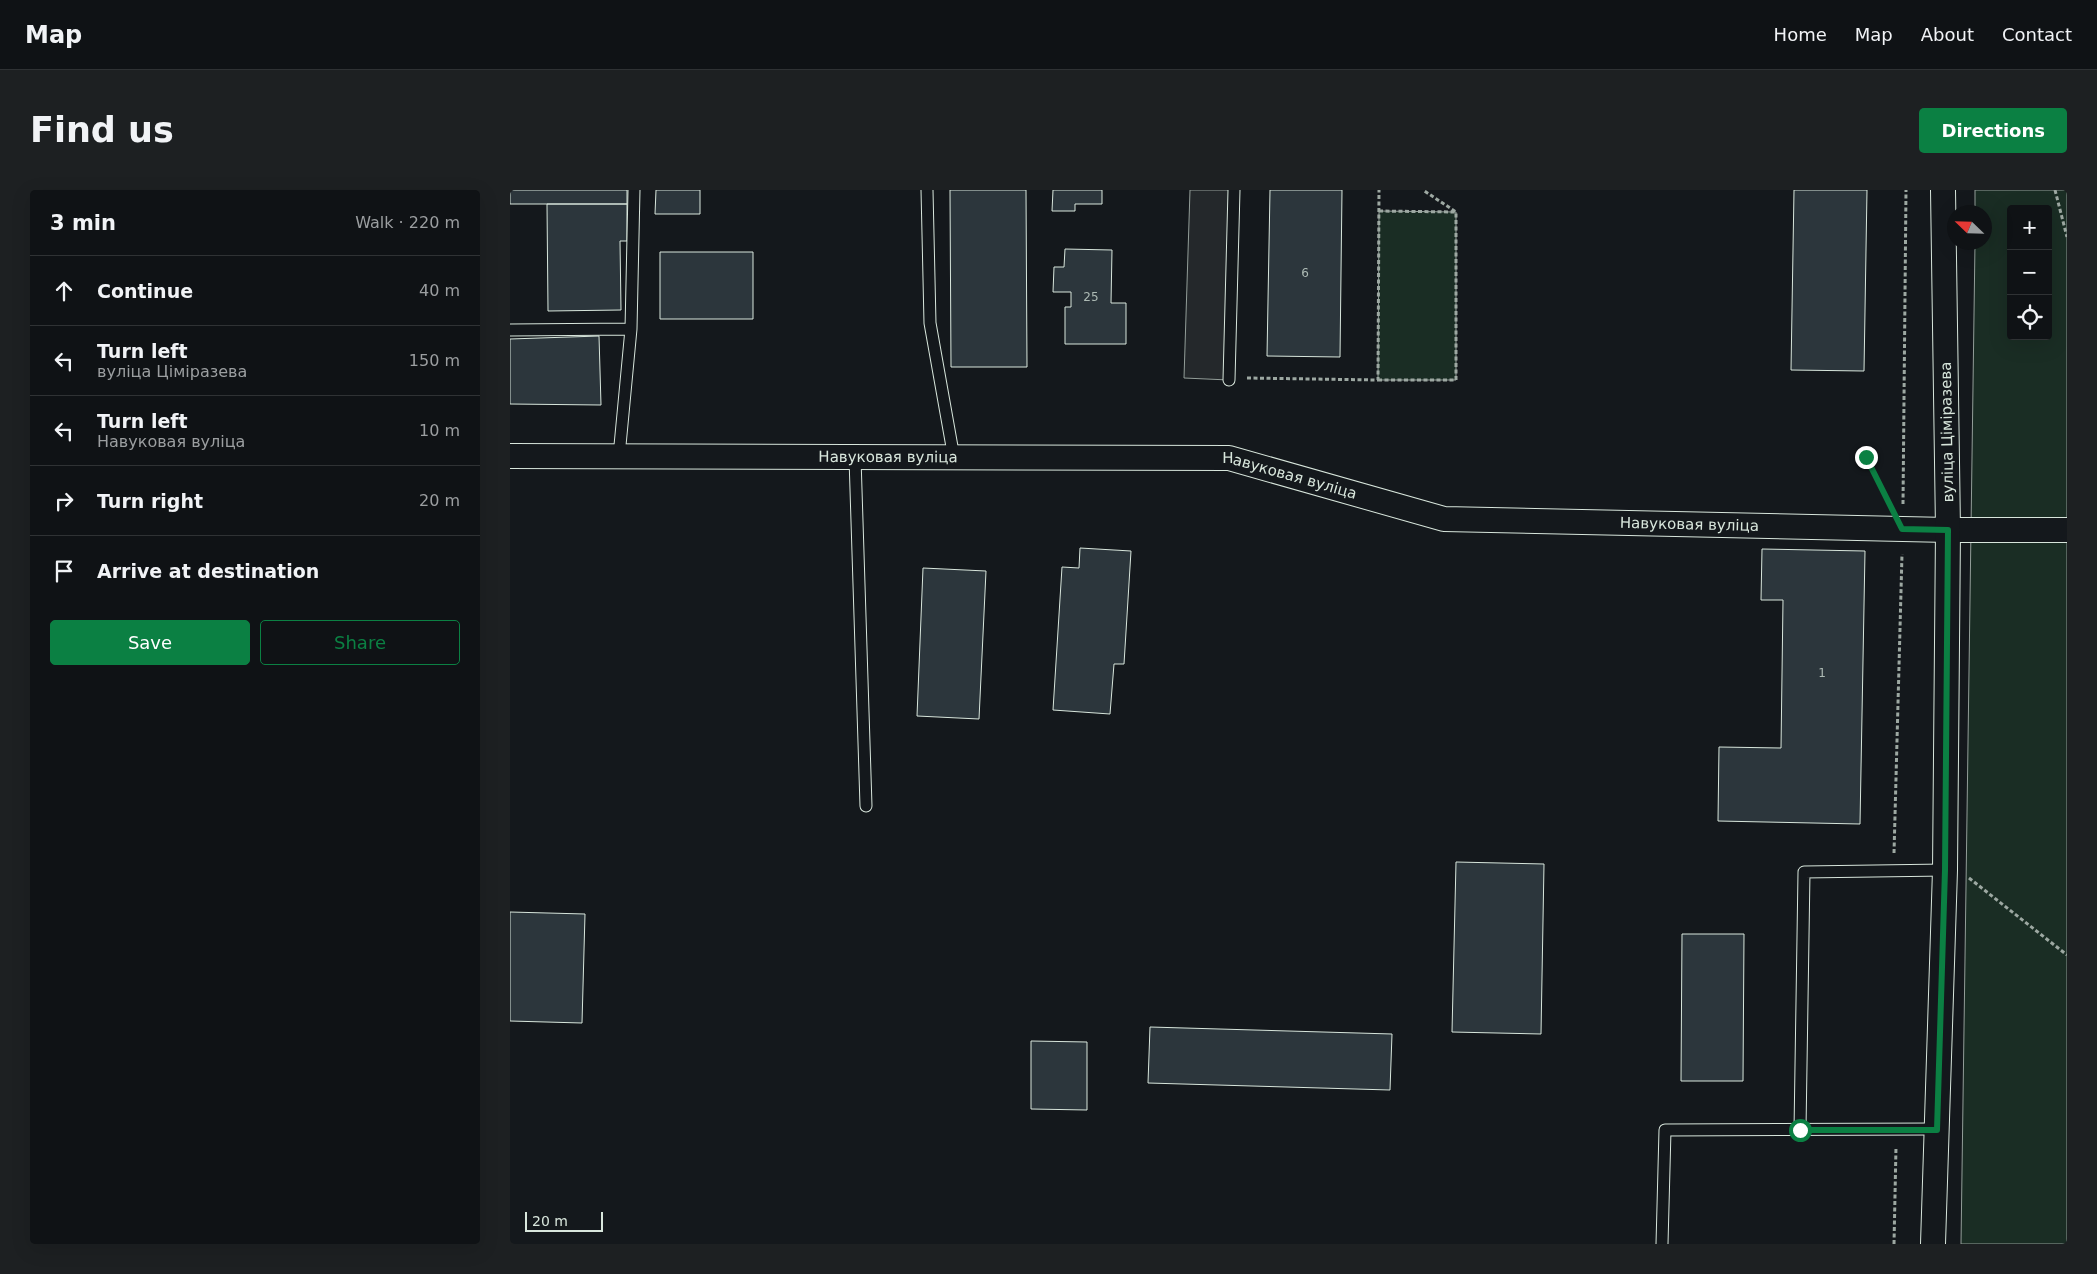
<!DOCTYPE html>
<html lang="en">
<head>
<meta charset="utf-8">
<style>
	body { margin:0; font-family:"DejaVu Sans",sans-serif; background:#1d2022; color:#f1f3f6 }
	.controls { position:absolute; right:15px; top:15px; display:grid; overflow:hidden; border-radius:5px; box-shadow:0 5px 20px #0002 }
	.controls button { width:45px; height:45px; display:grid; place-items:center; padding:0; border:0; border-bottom:1px solid #2f3234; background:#0f1215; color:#f1f3f6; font:25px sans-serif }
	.compass { position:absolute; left:1437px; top:15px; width:45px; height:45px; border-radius:50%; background:#0f1215; box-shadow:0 5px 20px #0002; rotate:293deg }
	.scale { position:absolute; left:15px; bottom:12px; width:78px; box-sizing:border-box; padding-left:5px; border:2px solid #d8e6dc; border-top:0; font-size:14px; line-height:18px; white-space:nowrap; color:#d8e6dc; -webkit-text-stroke:4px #14181c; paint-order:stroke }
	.stop { position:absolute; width:15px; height:15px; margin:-11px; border:4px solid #0b8043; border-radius:50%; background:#fff }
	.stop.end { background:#0b8043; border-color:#fff; box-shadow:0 1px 5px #0008 }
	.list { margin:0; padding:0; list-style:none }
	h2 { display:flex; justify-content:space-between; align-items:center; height:65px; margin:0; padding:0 20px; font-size:21px }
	h2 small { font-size:16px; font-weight:400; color:#9b9ea0 }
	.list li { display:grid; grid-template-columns:32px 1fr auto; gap:15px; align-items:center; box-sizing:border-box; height:70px; padding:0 20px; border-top:1px solid #2f3234 }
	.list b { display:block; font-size:19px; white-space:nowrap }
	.list p { margin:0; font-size:16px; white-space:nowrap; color:#9b9ea0 }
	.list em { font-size:16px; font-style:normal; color:#9b9ea0 }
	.actions { display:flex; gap:10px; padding:15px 20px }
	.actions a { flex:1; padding:11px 0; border:1px solid #0b8043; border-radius:5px; text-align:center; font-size:18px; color:#0b8043 }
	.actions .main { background:#0b8043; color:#fff }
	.icon { flex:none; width:28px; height:28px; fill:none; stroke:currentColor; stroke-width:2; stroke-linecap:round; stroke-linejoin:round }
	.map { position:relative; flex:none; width:1557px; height:1054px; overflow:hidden; border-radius:5px }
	header { display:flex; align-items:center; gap:30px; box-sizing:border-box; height:70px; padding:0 25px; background:#0f1215; border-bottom:1px solid #2f3234 }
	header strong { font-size:24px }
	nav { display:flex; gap:28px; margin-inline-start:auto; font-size:18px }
	.intro { display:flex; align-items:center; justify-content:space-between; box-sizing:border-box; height:120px; padding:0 30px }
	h1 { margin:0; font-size:35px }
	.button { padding:12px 22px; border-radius:5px; background:#0b8043; color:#fff; font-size:18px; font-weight:700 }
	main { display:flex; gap:30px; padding:0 30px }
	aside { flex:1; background:#0f1215; border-radius:5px; box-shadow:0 5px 20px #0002 }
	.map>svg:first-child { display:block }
	.green { fill:#1a2d24; stroke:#939e99; fill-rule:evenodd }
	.parking { fill:#24282b; stroke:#939e99 }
	.building { fill:#2c363c; stroke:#d8e6dc }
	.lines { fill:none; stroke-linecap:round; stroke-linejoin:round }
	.lane-casing { stroke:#d8e6dc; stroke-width:13 }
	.street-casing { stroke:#d8e6dc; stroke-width:26 }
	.path { stroke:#9da8a2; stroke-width:3; stroke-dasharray:4 2.5; stroke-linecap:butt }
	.lane { stroke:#14181c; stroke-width:11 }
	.street { stroke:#14181c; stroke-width:24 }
	.route { stroke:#0b8043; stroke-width:6 }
	.labels { text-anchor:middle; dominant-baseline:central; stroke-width:4; stroke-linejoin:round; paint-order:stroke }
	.number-label { font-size:12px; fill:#adbab4 }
	.street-label { font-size:15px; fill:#d8e6dc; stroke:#14181c }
</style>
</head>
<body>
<header>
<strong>Map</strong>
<nav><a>Home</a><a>Map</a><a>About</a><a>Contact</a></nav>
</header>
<div class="intro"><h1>Find us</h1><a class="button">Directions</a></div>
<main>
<aside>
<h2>3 min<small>Walk · 220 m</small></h2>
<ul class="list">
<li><svg class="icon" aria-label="ahead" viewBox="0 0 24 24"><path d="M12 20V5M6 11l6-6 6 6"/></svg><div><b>Continue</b></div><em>40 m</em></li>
<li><svg class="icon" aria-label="left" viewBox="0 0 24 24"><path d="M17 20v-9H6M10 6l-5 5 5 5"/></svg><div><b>Turn left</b><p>вуліца Ціміразева</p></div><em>150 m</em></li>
<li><svg class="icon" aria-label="left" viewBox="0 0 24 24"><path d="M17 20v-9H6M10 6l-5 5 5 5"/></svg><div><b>Turn left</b><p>Навуковая вуліца</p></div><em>10 m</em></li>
<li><svg class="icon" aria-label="right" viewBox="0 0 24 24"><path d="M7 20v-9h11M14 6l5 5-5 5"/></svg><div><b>Turn right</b></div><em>20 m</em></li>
<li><svg class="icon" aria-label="arrive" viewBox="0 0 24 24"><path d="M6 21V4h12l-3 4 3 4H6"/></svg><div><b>Arrive at destination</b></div></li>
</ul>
<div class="actions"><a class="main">Save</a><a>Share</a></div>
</aside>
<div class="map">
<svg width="1557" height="1054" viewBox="0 0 1557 1054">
	<rect width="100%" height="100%" fill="#14181c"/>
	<!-- green -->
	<path class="green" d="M1465,0H1557V1054H1451L1465,53L1474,52V22H1465ZM1501,19H1538V146H1501Z
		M869,21L946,22V190H868Z"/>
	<!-- parking -->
	<path class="parking" d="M680,0H724L719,190L674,188Z"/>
	<!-- building -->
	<path class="building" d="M0,0H117V14H0Z
		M146,0H190V24H145Z
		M440,0H516L517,177H441Z
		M543,0H592V14H565V21H542Z
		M760,0H832L830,167L757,166Z
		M1284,0H1357L1354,181L1281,180Z
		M37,14H117V51H110L111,120L38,121Z
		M555,59L602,60L601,113H616V154H555V117H561V102H543L544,77H554Z
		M150,62H243V129H150Z
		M89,146L91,215L0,214V149Z
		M570,358L621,361L614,474H604L600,524L543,520L552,377L569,378Z
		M1252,359L1355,361L1350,634L1208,631L1209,557L1271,558L1273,410H1251Z
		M413,378L476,381L469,529L407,526Z
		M946,672L1034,674L1031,844L942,842Z
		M0,722L75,724L72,833L0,831Z
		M1172,744H1234L1233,891H1171Z
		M640,837L882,844L880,900L638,893Z
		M521,851L577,852V920L521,919Z"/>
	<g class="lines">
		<!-- lane casing -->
		<g class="lane-casing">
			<path id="lane" d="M417,0L420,133L444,268
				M0,140L121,139
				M719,190L724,0
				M109,266L121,139L124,0
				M345,268L356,616
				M1290,940L1294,682L1435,680
				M1152,1054L1155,940L1427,939"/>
		</g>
		<!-- street casing -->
		<g class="street-casing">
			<g id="street">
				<path id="s1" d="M0,266L719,268L934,329L1438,340H1557"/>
				<path d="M1423,1054L1435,680L1438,340L1433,0"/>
			</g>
		</g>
		<!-- path -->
		<path class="path" d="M1545,0L1557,47
			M869,21L945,22
			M737,188L868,190L869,0
			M868,190H946V22L913,0
			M1356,267L1379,313
			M1393,314L1396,0
			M1384,663L1392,364
			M1459,688L1557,765
			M1384,1054L1386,957"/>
		<!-- lane -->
		<use href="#lane" class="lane"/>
		<!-- street -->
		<use href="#street" class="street"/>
	</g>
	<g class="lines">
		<!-- route -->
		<path class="route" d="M1290,940H1427L1435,680L1438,340L1392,339L1356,267"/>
	</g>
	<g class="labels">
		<!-- number labels -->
		<g class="number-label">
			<text x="795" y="83">6</text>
			<text x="581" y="107">25</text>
			<text x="1312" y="483">1</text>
		</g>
		<!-- street labels -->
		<g class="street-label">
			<text transform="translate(1437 242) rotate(-91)">вуліца Ціміразева</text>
			<text stroke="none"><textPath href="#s1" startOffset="378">Навуковая вуліца</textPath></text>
			<text stroke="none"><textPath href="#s1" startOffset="782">Навуковая вуліца</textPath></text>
			<text stroke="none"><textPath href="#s1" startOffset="1188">Навуковая вуліца</textPath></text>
		</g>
	</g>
</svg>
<div class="controls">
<button>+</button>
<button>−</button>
<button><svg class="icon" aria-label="locate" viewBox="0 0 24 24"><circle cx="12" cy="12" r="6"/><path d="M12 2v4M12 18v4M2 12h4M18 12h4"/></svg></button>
</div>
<svg class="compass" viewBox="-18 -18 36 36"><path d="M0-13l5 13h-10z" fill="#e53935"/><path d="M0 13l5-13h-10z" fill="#9b9ea0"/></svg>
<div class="scale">20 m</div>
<div class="stop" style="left:1290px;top:940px"></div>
<div class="stop end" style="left:1356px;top:267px"></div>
</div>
</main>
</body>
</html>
